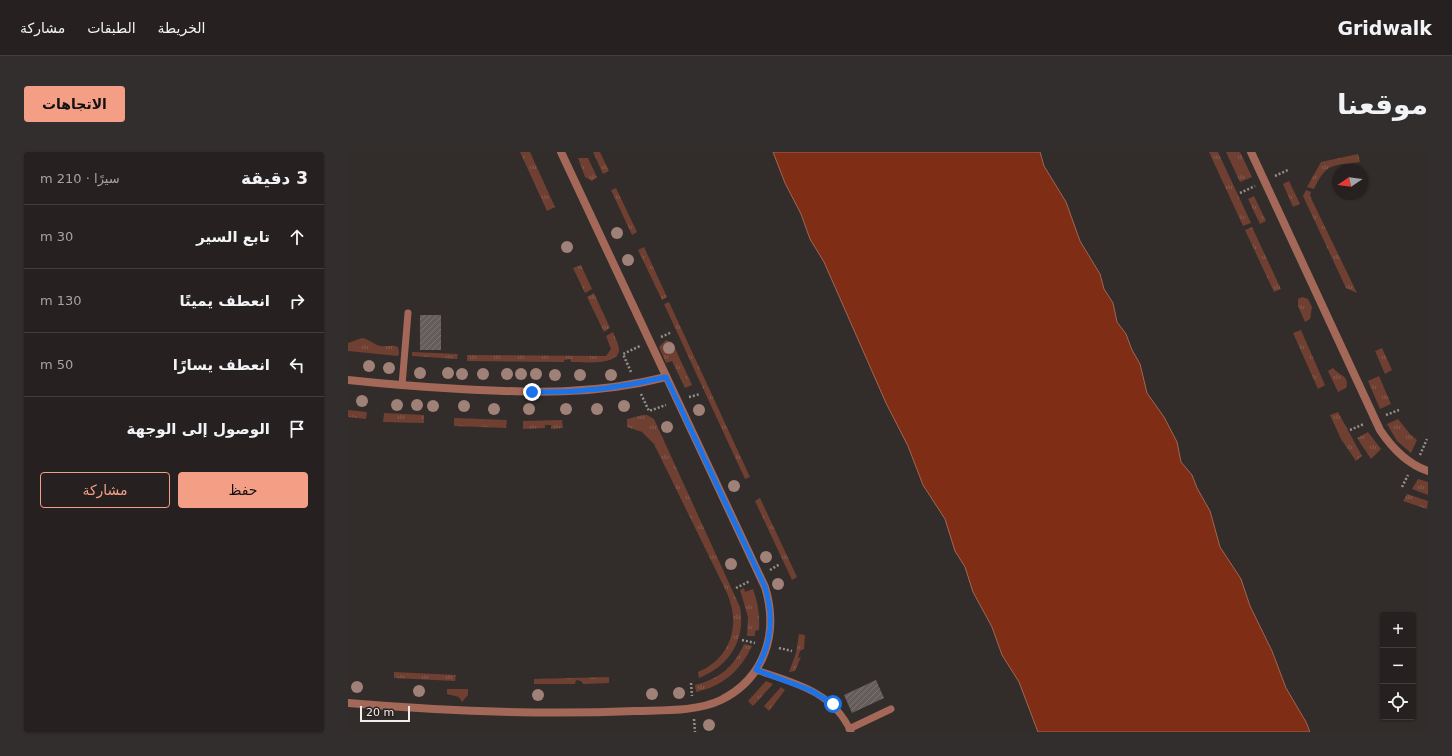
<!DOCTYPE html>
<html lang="ar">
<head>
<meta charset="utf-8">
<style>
	body { margin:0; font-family:"DejaVu Sans",Cairo,sans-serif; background:#322e2d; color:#f1f3f6; direction:rtl }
	.controls { position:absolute; right:12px; bottom:12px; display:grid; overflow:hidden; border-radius:4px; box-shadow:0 1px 3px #0004 }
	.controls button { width:36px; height:36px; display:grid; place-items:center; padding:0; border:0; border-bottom:1px solid #423e3e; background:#262120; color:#f1f3f6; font:20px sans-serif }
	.compass { position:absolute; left:984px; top:12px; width:36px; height:36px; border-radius:50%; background:#262120; box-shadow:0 1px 3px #0004; rotate:257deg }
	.scale { position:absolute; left:12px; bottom:10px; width:50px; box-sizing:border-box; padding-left:4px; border:2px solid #f0ecea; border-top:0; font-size:11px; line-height:14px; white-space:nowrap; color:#f0ecea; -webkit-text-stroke:3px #292221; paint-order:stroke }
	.stop { position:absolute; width:12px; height:12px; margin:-9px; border:3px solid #1a73e8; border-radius:50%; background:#fff }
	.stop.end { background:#1a73e8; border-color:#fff; box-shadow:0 1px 4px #0008 }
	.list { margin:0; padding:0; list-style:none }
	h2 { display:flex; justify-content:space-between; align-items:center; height:52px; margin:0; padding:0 16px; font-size:17px }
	h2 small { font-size:13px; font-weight:400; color:#a4a3a5 }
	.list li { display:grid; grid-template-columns:26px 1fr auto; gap:12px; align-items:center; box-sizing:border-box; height:64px; padding:0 16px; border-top:1px solid #423e3e }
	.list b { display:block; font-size:15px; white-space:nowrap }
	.list em { font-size:13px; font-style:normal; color:#a4a3a5 }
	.actions { display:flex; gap:8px; padding:12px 16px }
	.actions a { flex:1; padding:9px 0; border:1px solid #f49e86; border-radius:4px; text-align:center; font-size:14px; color:#f49e86 }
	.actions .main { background:#f49e86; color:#111 }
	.icon { flex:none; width:22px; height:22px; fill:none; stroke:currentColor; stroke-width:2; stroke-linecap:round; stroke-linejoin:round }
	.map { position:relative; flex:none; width:1080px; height:580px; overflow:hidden; direction:ltr; border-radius:4px }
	header { display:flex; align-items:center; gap:24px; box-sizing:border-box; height:56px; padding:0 20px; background:#262120; border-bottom:1px solid #423e3e }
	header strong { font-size:19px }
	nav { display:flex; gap:22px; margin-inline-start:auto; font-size:14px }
	.intro { display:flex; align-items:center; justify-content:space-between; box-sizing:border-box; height:96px; padding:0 24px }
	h1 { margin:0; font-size:28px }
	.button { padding:10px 18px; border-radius:4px; background:#f49e86; color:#111; font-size:14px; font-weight:700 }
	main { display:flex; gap:24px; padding:0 24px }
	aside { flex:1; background:#262120; border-radius:4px; box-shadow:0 1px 3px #0004 }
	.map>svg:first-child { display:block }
	.grass { fill:url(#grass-tufts) }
	.water { fill:#7f2d15; stroke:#a16655 }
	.building { fill:url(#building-hatch) }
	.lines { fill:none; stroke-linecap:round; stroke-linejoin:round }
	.path { stroke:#95908e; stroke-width:2.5; stroke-dasharray:2 2; stroke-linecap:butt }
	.service { stroke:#a36857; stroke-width:7 }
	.minor { stroke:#a36857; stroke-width:8 }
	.tree { fill:#9f8178 }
	.route { stroke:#1a73e8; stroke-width:5 }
</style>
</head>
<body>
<header>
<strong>Gridwalk</strong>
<nav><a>الخريطة</a><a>الطبقات</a><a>مشاركة</a></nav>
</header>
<div class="intro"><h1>موقعنا</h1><a class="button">الاتجاهات</a></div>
<main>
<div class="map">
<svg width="1080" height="580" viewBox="0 0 1080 580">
	<defs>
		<pattern id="grass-tufts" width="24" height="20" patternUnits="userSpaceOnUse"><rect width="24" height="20" fill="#6f3f31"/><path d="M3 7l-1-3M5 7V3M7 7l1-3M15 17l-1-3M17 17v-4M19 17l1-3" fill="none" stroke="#845b4f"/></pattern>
		<pattern id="building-hatch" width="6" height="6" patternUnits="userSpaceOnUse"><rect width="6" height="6" fill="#645d5b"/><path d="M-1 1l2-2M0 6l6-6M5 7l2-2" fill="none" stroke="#7a7473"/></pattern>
	</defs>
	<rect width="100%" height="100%" fill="#322c2a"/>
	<!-- grass -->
	<path class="grass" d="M172,0H182L207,55L199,59Z
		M245,0H252L261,19L255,22Z
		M861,0H870L903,71L895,74Z
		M878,0H892L904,25L892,30Z
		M1010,2L1012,10C984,14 979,10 966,37L959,35L973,10Z
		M230,6H240L249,25L244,29L237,25Z
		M941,29L952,52L945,55L935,32Z
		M268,36L289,80L284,83L263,38Z
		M958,38L963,40L962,44L1009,141L998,136L955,44Z
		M906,44L918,69L912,72L900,47Z
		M904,75L933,137L926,140L897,78Z
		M296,95L319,145L314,148L290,98Z
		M233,113L244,137L237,141L225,116Z
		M246,141L262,176L256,180L239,145Z
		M954,145L960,147L964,155L962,167L957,170L950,154V147Z
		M321,150L402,325L397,327L316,152Z
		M953,178L977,233L970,237L945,181Z
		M265,180C267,186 271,192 271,198C271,214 234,210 223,210L222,207L216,208V210L119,209V203L258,204L263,197L258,184Z
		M14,186C21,187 26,193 33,194C39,195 44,192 50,195L51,201L50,204L0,199V191Z
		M318,188L324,190L344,233L337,236L324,209L318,211L311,195Z
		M1034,196L1044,218L1037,222L1027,199Z
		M64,200L110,202L109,207L64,204Z
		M985,216C991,224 1002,223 998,236L990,240L980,219Z
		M1031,224L1043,252L1032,257L1020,229Z
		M0,258L19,260L18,267L0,265Z
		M990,260L1014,304L1008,309L993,287L982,263Z
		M36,261L76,263V271L35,270Z
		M295,263H299L306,267L392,455C398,487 382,514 351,526L350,520C383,506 393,473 379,441L306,292L294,280L279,275V267Z
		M106,266L159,268L158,276L106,274Z
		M1050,267L1062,282L1069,288L1063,301L1049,289L1039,272Z
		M214,268L215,276L203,277V273H197V276L175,277V269Z
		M1020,280L1033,297L1023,307L1009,286Z
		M1070,327L1080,330V343L1064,337Z
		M1059,342L1080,349L1079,357L1055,349Z
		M412,346L449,425L444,428L407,349Z
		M396,436L397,440L405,437C410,451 412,463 411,478L407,479V484H399L400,465L392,438Z
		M451,482L457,483L456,497L452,499L450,506L453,505L447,519L441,520L448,501Z
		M396,492L404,494C392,519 375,534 348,540L347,533C371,527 386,515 396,492Z
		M46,520L108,523L107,529L46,526Z
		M261,525V531L235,532L233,529L228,528L227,532H186V527Z
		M418,529L425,532L405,554L400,549Z
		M433,535L437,538L421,559L416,554Z
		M99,537H120V543L114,550L111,545L99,542Z"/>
	<!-- water -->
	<path class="water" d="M425,0H692L696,14L718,50L732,89L752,122L756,137L765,151L769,170L778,182L784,198L792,212L799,241L816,265L829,290L833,310L844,323L849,336L862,359L872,395L893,427L902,454L924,499L938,536L958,570L962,580H690L671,530L654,503L644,475L625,440L617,415L607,399L597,367L575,333L560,294L538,251L476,110L462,87L453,62L437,31Z"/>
	<!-- building -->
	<path class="building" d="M72,163H93V198H72Z
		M528,528L536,546L504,561L496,543Z"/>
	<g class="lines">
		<!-- path -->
		<path class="path" d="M927,24L940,18
			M892,41L907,34
			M313,185L324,180
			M283,220L275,202L292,194
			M293,242L301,259L318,253
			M341,245L352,242
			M1038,263L1051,258
			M1002,278L1016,272
			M1072,303L1079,287
			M1054,335L1060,323
			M422,418L432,412
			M388,436L402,429
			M394,488L407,491
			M431,496L444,499
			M343,531L344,544
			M346,567L347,580"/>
		<!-- service -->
		<path class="service" d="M54,233L60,161
			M408,518C446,531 485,539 503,580
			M501,577L543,557"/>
		<!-- minor -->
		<path class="minor" d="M903,0L1032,278C1044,296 1059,312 1080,319
			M0,228C37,232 75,235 112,237C185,241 247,243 318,225
			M0,551C95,559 191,563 287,559C314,558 348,560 373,548C417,526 431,481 417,435L213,0"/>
	</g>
	<!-- trees -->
	<g class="tree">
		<circle cx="269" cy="81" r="6"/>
		<circle cx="219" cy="95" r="6"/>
		<circle cx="280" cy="108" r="6"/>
		<circle cx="321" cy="196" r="6"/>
		<circle cx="21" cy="214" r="6"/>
		<circle cx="41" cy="216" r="6"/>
		<circle cx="72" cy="221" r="6"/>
		<circle cx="100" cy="221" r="6"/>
		<circle cx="114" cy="222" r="6"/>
		<circle cx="135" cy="222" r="6"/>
		<circle cx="159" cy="222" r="6"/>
		<circle cx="173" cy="222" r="6"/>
		<circle cx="188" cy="222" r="6"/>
		<circle cx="207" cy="223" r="6"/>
		<circle cx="232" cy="223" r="6"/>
		<circle cx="263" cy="223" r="6"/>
		<circle cx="14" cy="249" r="6"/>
		<circle cx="49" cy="253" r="6"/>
		<circle cx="69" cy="253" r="6"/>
		<circle cx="85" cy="254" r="6"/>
		<circle cx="116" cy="254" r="6"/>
		<circle cx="276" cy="254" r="6"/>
		<circle cx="146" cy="257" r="6"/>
		<circle cx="181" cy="257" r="6"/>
		<circle cx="218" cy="257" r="6"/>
		<circle cx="249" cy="257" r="6"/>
		<circle cx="351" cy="258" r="6"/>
		<circle cx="319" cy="275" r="6"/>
		<circle cx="386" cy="334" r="6"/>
		<circle cx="418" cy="405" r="6"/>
		<circle cx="383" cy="412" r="6"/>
		<circle cx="430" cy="432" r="6"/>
		<circle cx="9" cy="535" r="6"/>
		<circle cx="71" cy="539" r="6"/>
		<circle cx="331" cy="541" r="6"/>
		<circle cx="304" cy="542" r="6"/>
		<circle cx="190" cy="543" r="6"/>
		<circle cx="361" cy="573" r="6"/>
	</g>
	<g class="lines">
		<!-- route -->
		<path class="route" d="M184,240C230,241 273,236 318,225L417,435C426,465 424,491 408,518L462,538L485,552"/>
	</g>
</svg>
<div class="controls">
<button>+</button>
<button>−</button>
<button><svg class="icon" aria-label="locate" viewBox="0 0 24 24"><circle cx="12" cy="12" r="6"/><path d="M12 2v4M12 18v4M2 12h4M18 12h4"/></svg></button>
</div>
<svg class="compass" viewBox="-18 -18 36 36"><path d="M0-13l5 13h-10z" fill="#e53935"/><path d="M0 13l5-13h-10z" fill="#a4a3a5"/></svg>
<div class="scale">20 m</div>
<div class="stop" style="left:485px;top:552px"></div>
<div class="stop end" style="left:184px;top:240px"></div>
</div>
<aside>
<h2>3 دقيقة<small>سيرًا · 210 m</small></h2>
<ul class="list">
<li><svg class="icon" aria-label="ahead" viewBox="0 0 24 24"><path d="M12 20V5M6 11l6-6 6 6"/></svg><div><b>تابع السير</b></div><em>30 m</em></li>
<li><svg class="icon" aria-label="right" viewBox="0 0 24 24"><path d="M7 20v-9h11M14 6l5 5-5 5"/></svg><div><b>انعطف يمينًا</b></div><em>130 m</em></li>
<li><svg class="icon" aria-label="left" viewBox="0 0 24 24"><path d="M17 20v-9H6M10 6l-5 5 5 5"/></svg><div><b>انعطف يسارًا</b></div><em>50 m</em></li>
<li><svg class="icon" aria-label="arrive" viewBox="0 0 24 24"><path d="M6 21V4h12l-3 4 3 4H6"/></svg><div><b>الوصول إلى الوجهة</b></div></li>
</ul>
<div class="actions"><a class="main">حفظ</a><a>مشاركة</a></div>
</aside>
</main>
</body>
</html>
